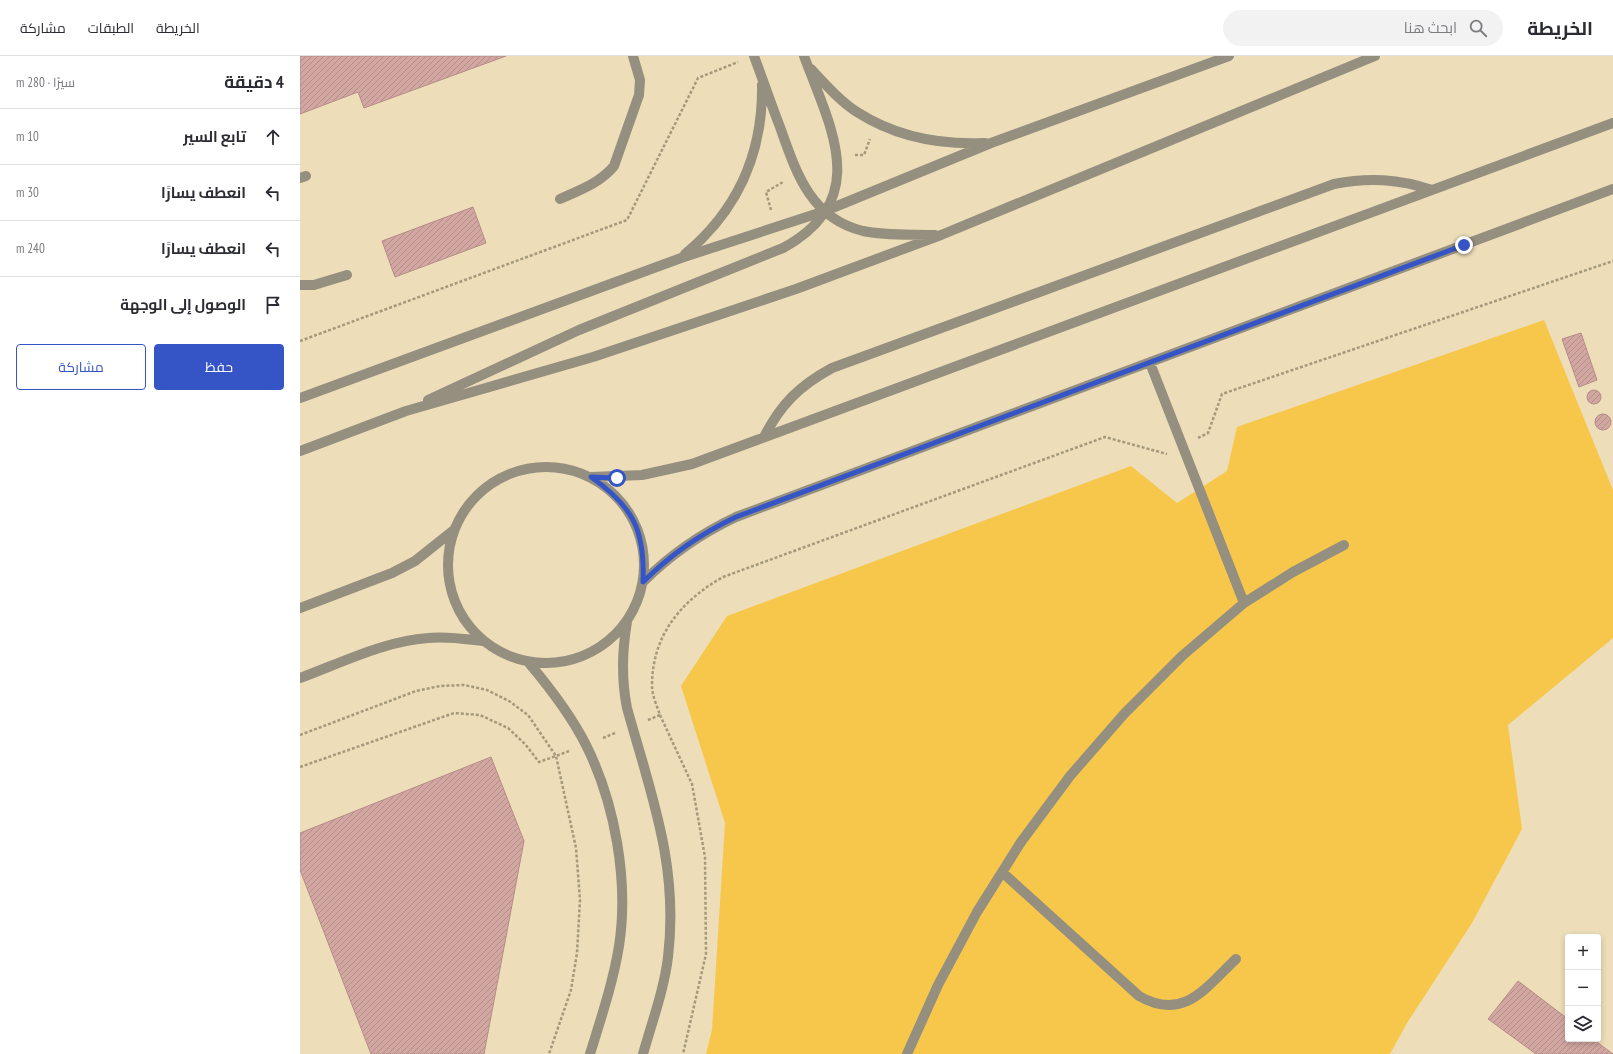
<!DOCTYPE html>
<html lang="ar">
<head>
<meta charset="utf-8">
<style>
	body { margin:0; font-family:"PT Sans Narrow",Cairo,sans-serif; background:#f2f2f3; color:#2b2b33; direction:rtl }
	.controls { position:absolute; right:12px; bottom:12px; display:grid; overflow:hidden; border-radius:4px; box-shadow:0 2px 6px #0003 }
	.controls button { width:36px; height:36px; display:grid; place-items:center; padding:0; border:0; border-bottom:1px solid #e1e1e2; background:#fff; color:#2b2b33; font:20px sans-serif }
	.stop { position:absolute; width:12px; height:12px; margin:-9px; border:3px solid #3555c6; border-radius:50%; background:#fff }
	.stop.end { background:#3555c6; border-color:#fff; box-shadow:0 1px 4px #0008 }
	.list { margin:0; padding:0; list-style:none }
	h2 { display:flex; justify-content:space-between; align-items:center; height:52px; margin:0; padding:0 16px; font-size:17px }
	h2 small { font-size:13px; font-weight:400; color:#7c7c81 }
	.list li { display:grid; grid-template-columns:26px 1fr auto; gap:12px; align-items:center; box-sizing:border-box; height:56px; padding:0 16px; border-top:1px solid #e1e1e2 }
	.list b { display:block; font-size:15px; white-space:nowrap }
	.list em { font-size:13px; font-style:normal; color:#7c7c81 }
	.actions { display:flex; gap:8px; padding:12px 16px }
	.actions a { flex:1; padding:9px 0; border:1px solid #3555c6; border-radius:4px; text-align:center; font-size:14px; color:#3555c6 }
	.actions .main { background:#3555c6; color:#fff }
	.icon { flex:none; width:22px; height:22px; fill:none; stroke:currentColor; stroke-width:2; stroke-linecap:round; stroke-linejoin:round }
	.map { position:relative; flex:none; width:1313px; height:998px; overflow:hidden; direction:ltr }
	header { display:flex; align-items:center; gap:24px; box-sizing:border-box; height:56px; padding:0 20px; background:#fff; border-bottom:1px solid #e1e1e2 }
	header strong { font-size:19px }
	nav { display:flex; gap:22px; margin-inline-start:auto; font-size:14px }
	.search { width:280px; height:36px; background:#f2f2f3; display:flex; align-items:center; gap:10px; box-sizing:border-box; padding:0 14px; border-radius:22px; color:#7c7c81; font-size:15px }
	main { display:flex }
	aside { flex:1; background:#fff }
	.map>svg:first-child { display:block }
	.green { fill:#f7c74b }
	.building { fill:url(#building-hatch); stroke:#b68c87 }
	.lines { fill:none; stroke-linecap:round; stroke-linejoin:round }
	.path { stroke:#a5997c; stroke-width:2.5; stroke-dasharray:3 2; stroke-linecap:butt }
	.minor { stroke:#958f7f; stroke-width:10 }
	.route { stroke:#3555c6; stroke-width:5 }
</style>
</head>
<body>
<header>
<strong>الخريطة</strong>
<div class="search"><svg class="icon" aria-label="search" viewBox="0 0 24 24"><circle cx="10" cy="10" r="6"/><path d="M15 15l6 6"/></svg>ابحث هنا</div>
<nav><a>الخريطة</a><a>الطبقات</a><a>مشاركة</a></nav>
</header>
<main>
<div class="map">
<svg width="1313" height="998" viewBox="0 0 1313 998">
	<defs>
		<pattern id="building-hatch" width="6" height="6" patternUnits="userSpaceOnUse"><rect width="6" height="6" fill="#d2a7a1"/><path d="M-1 1l2-2M0 6l6-6M5 7l2-2" fill="none" stroke="#b48f8a"/></pattern>
	</defs>
	<rect width="100%" height="100%" fill="#edddb8"/>
	<!-- green -->
	<path class="green" d="M1244,264L1313,434V582L1208,669L1222,773L1172,867L1107,967L1090,998H406L412,974L425,767L381,630L427,560L831,410L877,447L927,415L937,371Z"/>
	<!-- building -->
	<path class="building" d="M0,0H206L64,52L58,36L0,58Z
		M173,151L186,187L95,221L82,185Z
		M1281,277L1297,324L1279,331L1262,283Z
		M1287 341a7 7 0 1 1 14 0a7 7 0 1 1-14 0Z
		M1295 366a8 8 0 1 1 16 0a8 8 0 1 1-16 0Z
		M191,701L224,785L184,998H71L0,814V777Z
		M1218,925L1268,963V983H1293L1313,998H1236L1188,963Z"/>
	<g class="lines">
		<!-- path -->
		<path class="path" d="M555,99H564L570,83
			M471,154L466,136L483,126
			M0,285L327,164L398,22L438,6
			M898,382L908,377L922,338L1313,205
			M360,659L392,728L405,801L406,898L383,998
			M348,664L360,659C357,650 352,639 352,630C352,579 381,545 423,521L805,381L867,398
			M0,679L116,635L140,630L164,629L187,634L209,645L228,659L256,700L269,695
			M303,682L315,677
			M0,711L154,657L180,659L208,672L225,688L239,706L256,700L276,792L280,844L277,897L271,934L249,998"/>
		<!-- minor -->
		<path class="minor" d="M454,0C463,24 471,48 480,71C496,116 510,162 563,175C586,180 612,178 635,179
			M511,13C525,28 540,45 557,56C596,81 641,89 685,87
			M0,122L6,120
			M260,143C280,134 300,127 314,110L339,39L340,24L333,0
			M385,198C438,154 463,98 462,29
			M0,229H14L47,219
			M850,307L944,547
			M0,342L381,202L525,155L691,87L929,0
			M128,344L279,274L483,192C572,143 531,73 504,0
			M464,381C481,348 499,330 532,312L1034,128C1069,121 1099,123 1132,134
			M0,395L106,355L293,301L496,233L641,179L1075,0
			M148 509a98 98 0 1 1 196 0a98 98 0 1 1-196 0Z
			M291,421L342,419L392,408L1313,67
			M343,526C371,498 400,478 436,461L1313,133
			M0,552L92,517L115,505L154,474
			M327,566C322,595 321,622 327,652C351,738 379,810 368,901C364,934 352,966 343,998
			M229,607C250,632 271,659 286,689C315,747 329,825 319,890C313,927 301,962 290,998
			M0,622C41,607 84,585 128,582C147,580 165,583 183,585
			M702,816L839,940C884,966 906,931 936,903
			M607,998L638,929L677,856L721,786L770,720L824,658L882,600L944,547L993,516L1044,489"/>
	</g>
	<g class="lines">
		<!-- route -->
		<path class="route" d="M317,422L291,421C334,451 345,475 343,526C371,498 400,478 436,461L1164,189"/>
	</g>
</svg>
<div class="controls">
<button>+</button>
<button>−</button>
<button><svg class="icon" aria-label="layers" viewBox="0 0 24 24"><path d="M12 4l9 5-9 5-9-5zM3 14l9 5 9-5"/></svg></button>
</div>
<div class="stop" style="left:317px;top:422px"></div>
<div class="stop end" style="left:1164px;top:189px"></div>
</div>
<aside>
<h2>4 دقيقة<small>سيرًا · 280 m</small></h2>
<ul class="list">
<li><svg class="icon" aria-label="ahead" viewBox="0 0 24 24"><path d="M12 20V5M6 11l6-6 6 6"/></svg><div><b>تابع السير</b></div><em>10 m</em></li>
<li><svg class="icon" aria-label="left" viewBox="0 0 24 24"><path d="M17 20v-9H6M10 6l-5 5 5 5"/></svg><div><b>انعطف يسارًا</b></div><em>30 m</em></li>
<li><svg class="icon" aria-label="left" viewBox="0 0 24 24"><path d="M17 20v-9H6M10 6l-5 5 5 5"/></svg><div><b>انعطف يسارًا</b></div><em>240 m</em></li>
<li><svg class="icon" aria-label="arrive" viewBox="0 0 24 24"><path d="M6 21V4h12l-3 4 3 4H6"/></svg><div><b>الوصول إلى الوجهة</b></div></li>
</ul>
<div class="actions"><a class="main">حفظ</a><a>مشاركة</a></div>
</aside>
</main>
</body>
</html>
